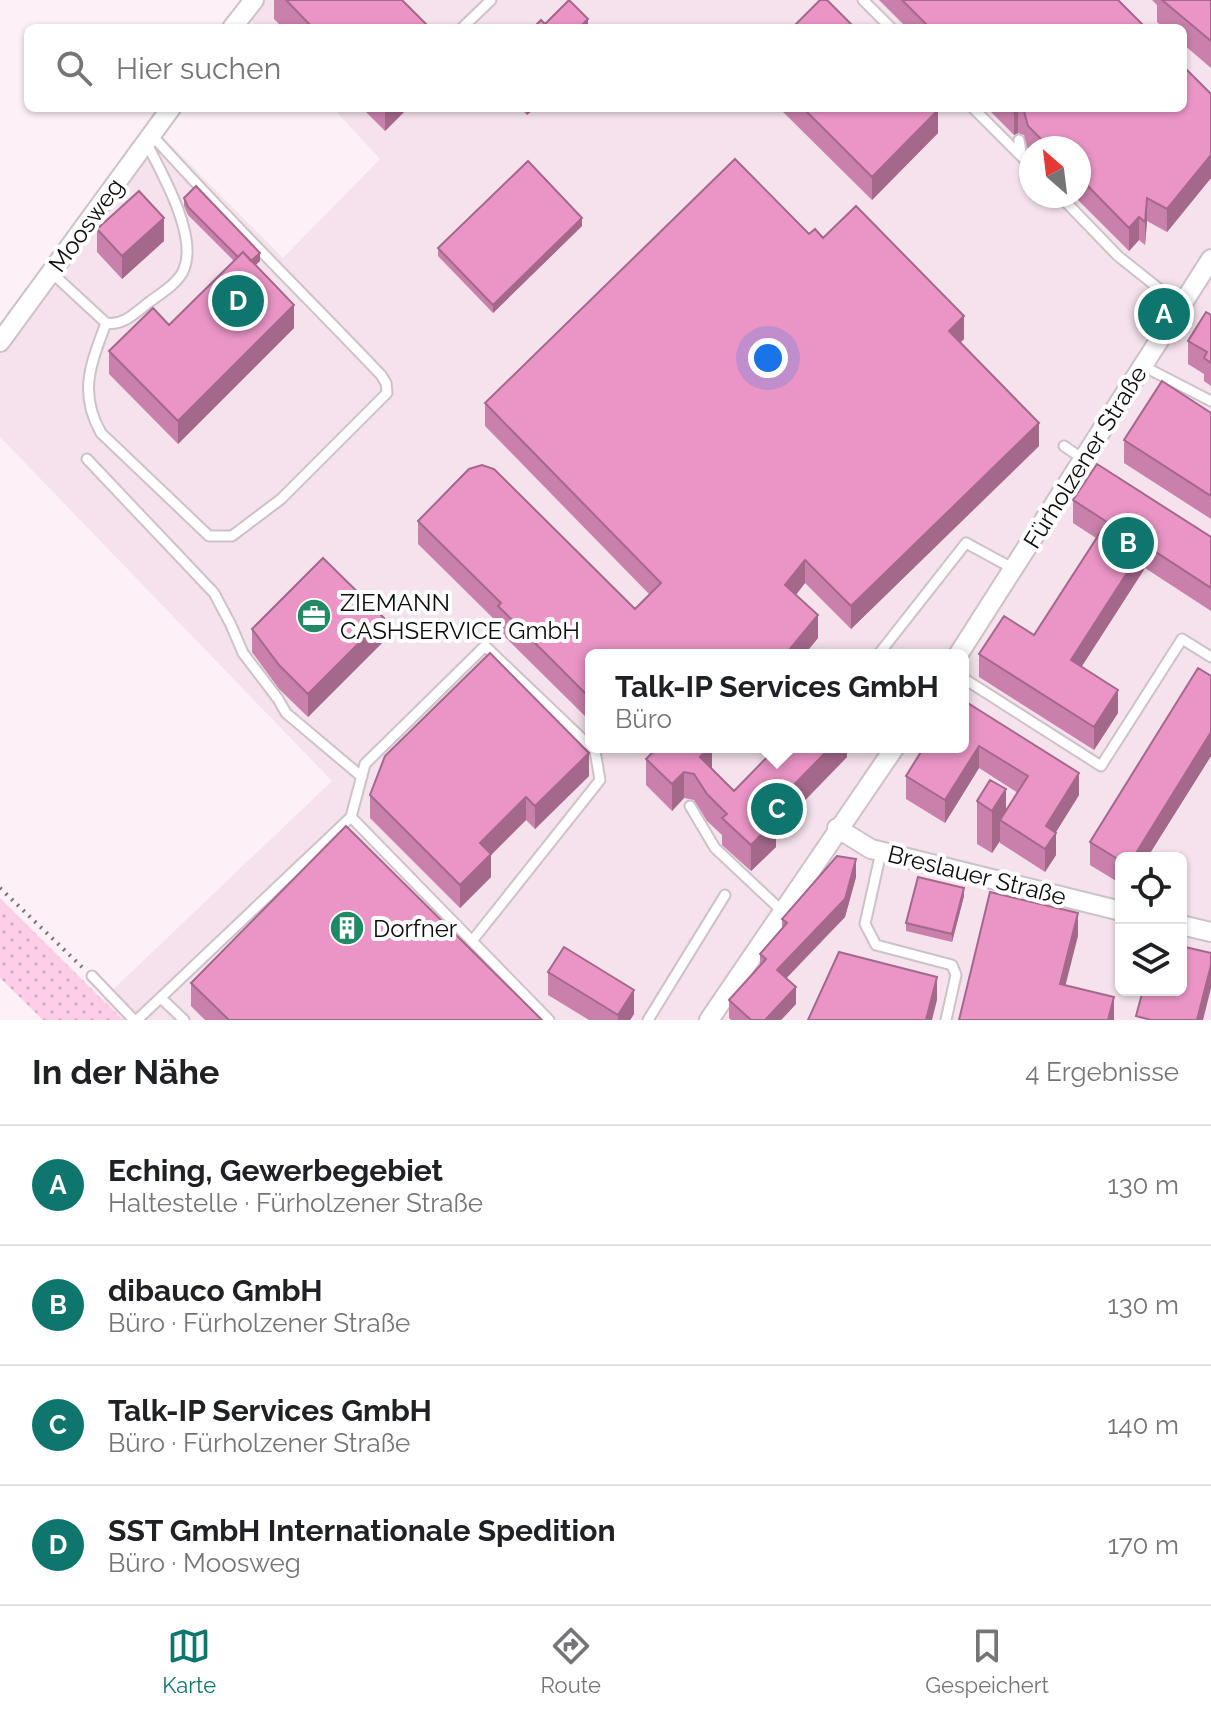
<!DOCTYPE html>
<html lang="de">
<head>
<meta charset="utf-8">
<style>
	body { margin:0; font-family:Raleway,sans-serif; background:#f6f6f6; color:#202124 }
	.controls { position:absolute; right:24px; bottom:24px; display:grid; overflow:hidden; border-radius:12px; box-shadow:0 2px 6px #0004 }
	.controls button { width:72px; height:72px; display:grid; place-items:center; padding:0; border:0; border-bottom:2px solid #e0e0e0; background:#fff; color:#202124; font:40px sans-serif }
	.compass { position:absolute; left:1019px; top:136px; width:72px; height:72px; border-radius:50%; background:#fff; box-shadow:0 2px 6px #0004; rotate:332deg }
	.you { position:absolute; left:768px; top:358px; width:28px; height:28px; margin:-20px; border:6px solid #fff; border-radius:50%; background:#1a73e8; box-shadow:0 0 0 12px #1a73e833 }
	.badge { display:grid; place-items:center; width:52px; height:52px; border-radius:50%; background:#0f766e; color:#fff; font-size:26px; font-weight:700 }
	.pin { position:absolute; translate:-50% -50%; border:4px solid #fff; box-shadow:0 2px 8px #0006 }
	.popup { position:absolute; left:585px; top:649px; width:384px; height:104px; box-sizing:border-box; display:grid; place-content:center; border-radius:12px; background:#fff; filter:drop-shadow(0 2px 6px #0005); font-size:26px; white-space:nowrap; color:#757577 }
	.popup b { font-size:30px; color:#202124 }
	.popup::after { content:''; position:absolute; left:50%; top:100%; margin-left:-16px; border:16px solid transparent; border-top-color:#fff }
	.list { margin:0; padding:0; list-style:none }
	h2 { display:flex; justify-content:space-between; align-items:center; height:104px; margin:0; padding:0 32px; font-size:34px }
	h2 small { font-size:26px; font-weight:400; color:#757577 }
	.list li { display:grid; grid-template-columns:52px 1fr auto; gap:24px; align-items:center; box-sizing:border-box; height:120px; padding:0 32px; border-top:2px solid #e0e0e0 }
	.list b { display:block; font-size:30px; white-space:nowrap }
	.list p { margin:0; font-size:26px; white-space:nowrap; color:#757577 }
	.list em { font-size:26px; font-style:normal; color:#757577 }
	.icon { flex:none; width:44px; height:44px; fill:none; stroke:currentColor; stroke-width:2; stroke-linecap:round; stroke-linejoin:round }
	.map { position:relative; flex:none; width:1211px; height:1020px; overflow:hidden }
	.search { position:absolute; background:#fff; box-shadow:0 2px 6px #0004; left:24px; right:24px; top:24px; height:88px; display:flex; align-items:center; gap:20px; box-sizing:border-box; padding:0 28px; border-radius:12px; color:#757577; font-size:30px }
	.sheet { height:584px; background:#fff }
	nav { display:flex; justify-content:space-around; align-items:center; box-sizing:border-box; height:112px; border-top:2px solid #e0e0e0; background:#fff; font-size:22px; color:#757577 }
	nav a { display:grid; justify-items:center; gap:4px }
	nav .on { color:#0f766e }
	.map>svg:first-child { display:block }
	.built { fill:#f5e2ec; fill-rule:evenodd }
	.grass { fill:url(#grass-dots) }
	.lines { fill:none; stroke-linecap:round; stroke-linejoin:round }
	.service-casing { stroke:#cdc2c8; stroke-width:13 }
	.minor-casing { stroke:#cdc2c8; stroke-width:22 }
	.path { stroke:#7c7578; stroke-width:4; stroke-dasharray:2 6; stroke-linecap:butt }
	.service { stroke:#fff; stroke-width:9 }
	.minor { stroke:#fff; stroke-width:18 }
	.wall { fill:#c980aa }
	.shaded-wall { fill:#a4688b }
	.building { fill:#ea95c6; stroke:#a4688b; stroke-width:2 }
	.labels { text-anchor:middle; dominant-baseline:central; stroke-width:8; stroke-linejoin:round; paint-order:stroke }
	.street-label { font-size:24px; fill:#0e0b0d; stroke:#fff }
	.poi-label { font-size:24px; fill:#0e0b0d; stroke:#fff; text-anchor:start }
</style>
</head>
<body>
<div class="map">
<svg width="1211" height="1020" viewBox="0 0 1211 1020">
	<defs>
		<pattern id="grass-dots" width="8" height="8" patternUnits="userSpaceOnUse" patternTransform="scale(2)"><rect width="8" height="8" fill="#fecee8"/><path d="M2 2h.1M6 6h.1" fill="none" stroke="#d8b0c6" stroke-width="1.8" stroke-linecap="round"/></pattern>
	</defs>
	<rect width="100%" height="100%" fill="#fdf1f7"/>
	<!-- built -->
	<path class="built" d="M245,0H1211V1020H123L103,999L332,781L0,437V323L150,124L283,258L380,159L333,108H1183V28H258L239,8ZM1031,148H1079V196H1031ZM591,655H963V747H591ZM1121,858H1181V990H1121Z"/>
	<!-- grass -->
	<path class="grass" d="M0,898L123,1020H43L0,978Z"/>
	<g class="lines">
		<!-- service casing -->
		<g class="service-casing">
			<path id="service" d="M863,0L891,28
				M462,28L491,0
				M973,108L1031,166
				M1019,140L1022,157
				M1060,196L1118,256L1182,307
				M52,273L106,323C123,326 135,313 148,303C160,294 179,283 184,269C198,235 161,172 146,142
				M106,323C91,364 78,392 101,433L209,536H232L281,499L387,393L386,383L381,375C305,295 225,217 151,134
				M1143,366L1211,401
				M1064,446L1083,459
				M87,459L214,593L231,625L243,653L278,699L286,713L362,777
				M878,655L966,543L1014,569
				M963,678L1101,766L1182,639L1211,657
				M690,806L715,848L782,911
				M881,852L865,924L876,945L952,965L956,975L946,1020
				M472,941L600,780L595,751L485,646L365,764L351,817L549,1020
				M92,976L134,1020
				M161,998L184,1020
				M137,1020L351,817
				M648,1020L725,895"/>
		</g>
		<!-- minor casing -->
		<g class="minor-casing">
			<path id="minor" d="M232,28L254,0
				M0,342L171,108
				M958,655L1211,259
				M837,828L871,849L1121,911
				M1181,925L1211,932
				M709,1020L895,747"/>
		</g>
		<!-- path -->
		<path class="path" d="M0,888L82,967"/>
		<!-- service -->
		<use href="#service" class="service"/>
		<!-- minor -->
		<use href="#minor" class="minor"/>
	</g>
	<!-- wall -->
	<path class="wall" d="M274,0H402L430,28H283L274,19Z
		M879,0H1118L1146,28H907Z
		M1152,0H1211V68L1183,44V28H1164L1157,22V5Z
		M1211,94V178L1167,232L1147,221L1145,245L1139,240L1129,251L1074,196H1079V148H1031V152L1028,150L1024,135L1018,133L1014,135L987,108H1183Z
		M362,108H408L385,131Z
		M520,108H535L527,115Z
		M779,108H936L938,133L872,200Z
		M184,198L260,261L255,265L294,328L178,444L109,374V351L169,325L234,261L188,215L184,206Z
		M582,226L493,313L438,256V248Z
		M97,229L164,241L122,279L97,252Z
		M809,234L823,238L964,339L960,342L1039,446L851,629L805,583L796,595L818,638L804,655H591V722L498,630V623L418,544V521L635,609L650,595L485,426V403Z
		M1211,315V386L1204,381V374L1188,364V341Z
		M1211,413V519L1124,463V440Z
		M1073,500L1211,537V611L1145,568L1082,666L1118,713L1094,750L979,677V654L1034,635L1096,538L1073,523Z
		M252,629L384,641L308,717L279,689L252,652Z
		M1211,676V756L1147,858H1121V884L1090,865V842Z
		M963,700L1079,795L1056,832V855L1045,872L1000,843V841L992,853L977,844V801L1006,811L1018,793L979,768L945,823L906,799V776Z
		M712,747V769L734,791L778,752L847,747V757L776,830V847L751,871L722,845V835L707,821L694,800L684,798L672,811L646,785V759Z
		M589,776L535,829L526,820L491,855V877L460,908L370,818V795Z
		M856,877L845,917L786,978L796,1004L781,1020H731L729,1018V1000L760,966V954L782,928V919Z
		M964,896L952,942L906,931V923Z
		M548,972L634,1014L630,1020H589L548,995Z
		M191,983L542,1020H205L191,1006Z"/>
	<!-- shaded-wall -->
	<path class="shaded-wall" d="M588,19V28H579Z
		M385,108H408L385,131Z
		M527,108H535L527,115Z
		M1018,109V133L1014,135V112Z
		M938,110V133L872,200V177Z
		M1211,155V178L1167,232V209Z
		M1147,198V221L1145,245V222Z
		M1139,217V240L1129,251V228Z
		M164,218V241L122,279V256Z
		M582,218V226L493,313V305Z
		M260,253V261L246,274V266Z
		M294,305V328L178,444V421Z
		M964,316V339L949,354V331Z
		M1039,423V446L851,629V606Z
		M1145,545V568L1071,683V660Z
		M805,560V583L785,608V585Z
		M818,615V638L804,655H785Z
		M384,618V641L308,717V694Z
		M1118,690V713L1094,750V727Z
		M1211,732V756L1147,858H1133Z
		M979,746V768L945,823V800Z
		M709,747H712V770L700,757Z
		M831,747H847V757L776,830V847L751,871V845L767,812Z
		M589,753V776L535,829V806Z
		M684,772V798L672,811V784Z
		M1079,773V795L1046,848V826Z
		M1006,789V824L1000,820V841L992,853V811Z
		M526,797V820L491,855V877L460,908V885L480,843Z
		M1056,833V855L1045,872V849Z
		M856,859V877L845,917L777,988V970Z
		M964,888V896L952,942V934Z
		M1078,913V936L1060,1007V984Z
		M1211,965V988L1203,1020H1197Z
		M937,977V1000L932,1020H926Z
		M796,987V1004L781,1020H765Z
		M634,990V1014L630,1020H618V1015Z
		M1114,997V1020H1108Z"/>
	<!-- building -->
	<path class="building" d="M286,0H402L430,28H313Z
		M569,0L588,19L579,28H533L541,20L545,24Z
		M820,0H827L855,28H792Z
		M902,0H1118L1146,28H930Z
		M1162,0H1211V41Z
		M1183,66L1211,94V155L1167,209L1147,198L1145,222L1139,217L1129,228L1079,177V148H1050L1028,126L1024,111L1018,109L1014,112L1010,108H1183Z
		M803,108H936L938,110L872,177Z
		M735,159L809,234L815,229L823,238L856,206L964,316L949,331L1039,423L851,606L805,560L785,585L818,615L785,655H591V699L498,606L501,603L418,521L469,469L482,465L494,469L635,609L661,583L485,403Z
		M528,161L582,218L493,305L438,248Z
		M196,186L260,253L251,261L243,252L238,257L188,207L184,198Z
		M139,191L164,218L122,256L97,229Z
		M243,252L294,305L178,421L109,351L153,308L169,325Z
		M1206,312L1211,315V363L1204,358L1207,352L1188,341Z
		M1162,381L1211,413V496L1124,440Z
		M1097,464L1211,537V588L1145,545L1071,660L1118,690L1094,727L979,654L1004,616L1034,635L1107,522L1073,500Z
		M323,558L384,618L308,694L279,665L252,629Z
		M490,653L589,753L535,806L526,797L480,843L491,854L460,885L370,795L385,756Z
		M1198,668L1211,676V732L1133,858H1121V861L1090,842Z
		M963,700L1079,773L1046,826L1056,833L1045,849L1000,820L1028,776L979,746L945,800L906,776L924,747H963Z
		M658,747H709L700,757L734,791L775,749L778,752L783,747H831L767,812L776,820L751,845L722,818L727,814L707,794L694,774L684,772L672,784L646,759Z
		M990,780L1006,789L992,811L977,801Z
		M346,826L542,1020H229L191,983Z
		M837,856L856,859L845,899L777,970L796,987L765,1020H751L729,1000L766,959L760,954L787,923L782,919Z
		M918,877L964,888L952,934L906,923Z
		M990,892L1078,913L1060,984L1114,997L1108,1020H959Z
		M1181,946L1211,953V965L1197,1020H1151L1136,1016L1143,990H1181Z
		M564,947L634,990L618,1015L548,972Z
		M839,952L937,977L926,1020H808Z"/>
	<!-- icons -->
	<defs>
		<g id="office-disc" transform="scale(1.8)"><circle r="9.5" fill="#228965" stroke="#fff"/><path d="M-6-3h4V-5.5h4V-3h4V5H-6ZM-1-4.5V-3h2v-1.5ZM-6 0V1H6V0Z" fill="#fff"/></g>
		<g id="building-disc" transform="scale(1.8)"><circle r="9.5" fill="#228965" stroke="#fff"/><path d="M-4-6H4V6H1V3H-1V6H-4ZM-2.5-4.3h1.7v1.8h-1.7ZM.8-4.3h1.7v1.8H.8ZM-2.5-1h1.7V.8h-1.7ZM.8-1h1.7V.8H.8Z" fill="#fff"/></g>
	</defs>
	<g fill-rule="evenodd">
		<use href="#office-disc" x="314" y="616"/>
		<use href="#building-disc" x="347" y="928"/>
	</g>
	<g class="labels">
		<!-- street labels -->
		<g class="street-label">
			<text transform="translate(86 225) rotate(-54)">Moosweg</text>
			<text transform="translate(1085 457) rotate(-58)">Fürholzener Straße</text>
			<text transform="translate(977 875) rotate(14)">Breslauer Straße</text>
		</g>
		<!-- poi labels -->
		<g class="poi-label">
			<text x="340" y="602">ZIEMANN<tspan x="340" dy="28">CASHSERVICE GmbH</tspan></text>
			<text x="373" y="928">Dorfner</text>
		</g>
	</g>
</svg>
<div class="controls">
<button><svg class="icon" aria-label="locate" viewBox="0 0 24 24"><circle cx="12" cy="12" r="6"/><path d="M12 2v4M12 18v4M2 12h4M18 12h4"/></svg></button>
<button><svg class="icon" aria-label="layers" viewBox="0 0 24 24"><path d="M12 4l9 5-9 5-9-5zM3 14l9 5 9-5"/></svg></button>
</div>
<svg class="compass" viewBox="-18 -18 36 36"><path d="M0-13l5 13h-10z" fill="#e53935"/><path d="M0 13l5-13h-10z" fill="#757577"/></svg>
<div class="you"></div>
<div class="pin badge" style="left:1164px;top:314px">A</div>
<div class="pin badge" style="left:1128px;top:543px">B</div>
<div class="pin badge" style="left:777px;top:809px">C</div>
<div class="popup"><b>Talk-IP Services GmbH</b>Büro</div>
<div class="pin badge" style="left:238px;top:301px">D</div>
<div class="search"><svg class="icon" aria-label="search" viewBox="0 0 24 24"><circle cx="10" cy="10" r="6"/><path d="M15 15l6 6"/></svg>Hier suchen</div>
</div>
<section class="sheet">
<h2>In der Nähe<small>4 Ergebnisse</small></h2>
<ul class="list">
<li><span class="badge">A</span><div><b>Eching, Gewerbegebiet</b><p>Haltestelle · Fürholzener Straße</p></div><em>130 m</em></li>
<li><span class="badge">B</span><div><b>dibauco GmbH</b><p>Büro · Fürholzener Straße</p></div><em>130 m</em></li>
<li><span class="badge">C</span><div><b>Talk-IP Services GmbH</b><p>Büro · Fürholzener Straße</p></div><em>140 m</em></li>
<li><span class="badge">D</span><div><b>SST GmbH Internationale Spedition</b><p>Büro · Moosweg</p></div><em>170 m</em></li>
</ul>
</section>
<nav>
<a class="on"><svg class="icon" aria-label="map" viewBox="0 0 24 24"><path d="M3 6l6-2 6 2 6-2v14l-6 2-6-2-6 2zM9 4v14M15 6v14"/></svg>Karte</a>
<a><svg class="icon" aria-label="directions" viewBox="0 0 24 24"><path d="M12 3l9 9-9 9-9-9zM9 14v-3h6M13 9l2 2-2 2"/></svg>Route</a>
<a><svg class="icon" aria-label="saved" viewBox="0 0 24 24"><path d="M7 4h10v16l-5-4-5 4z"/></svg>Gespeichert</a>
</nav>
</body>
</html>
